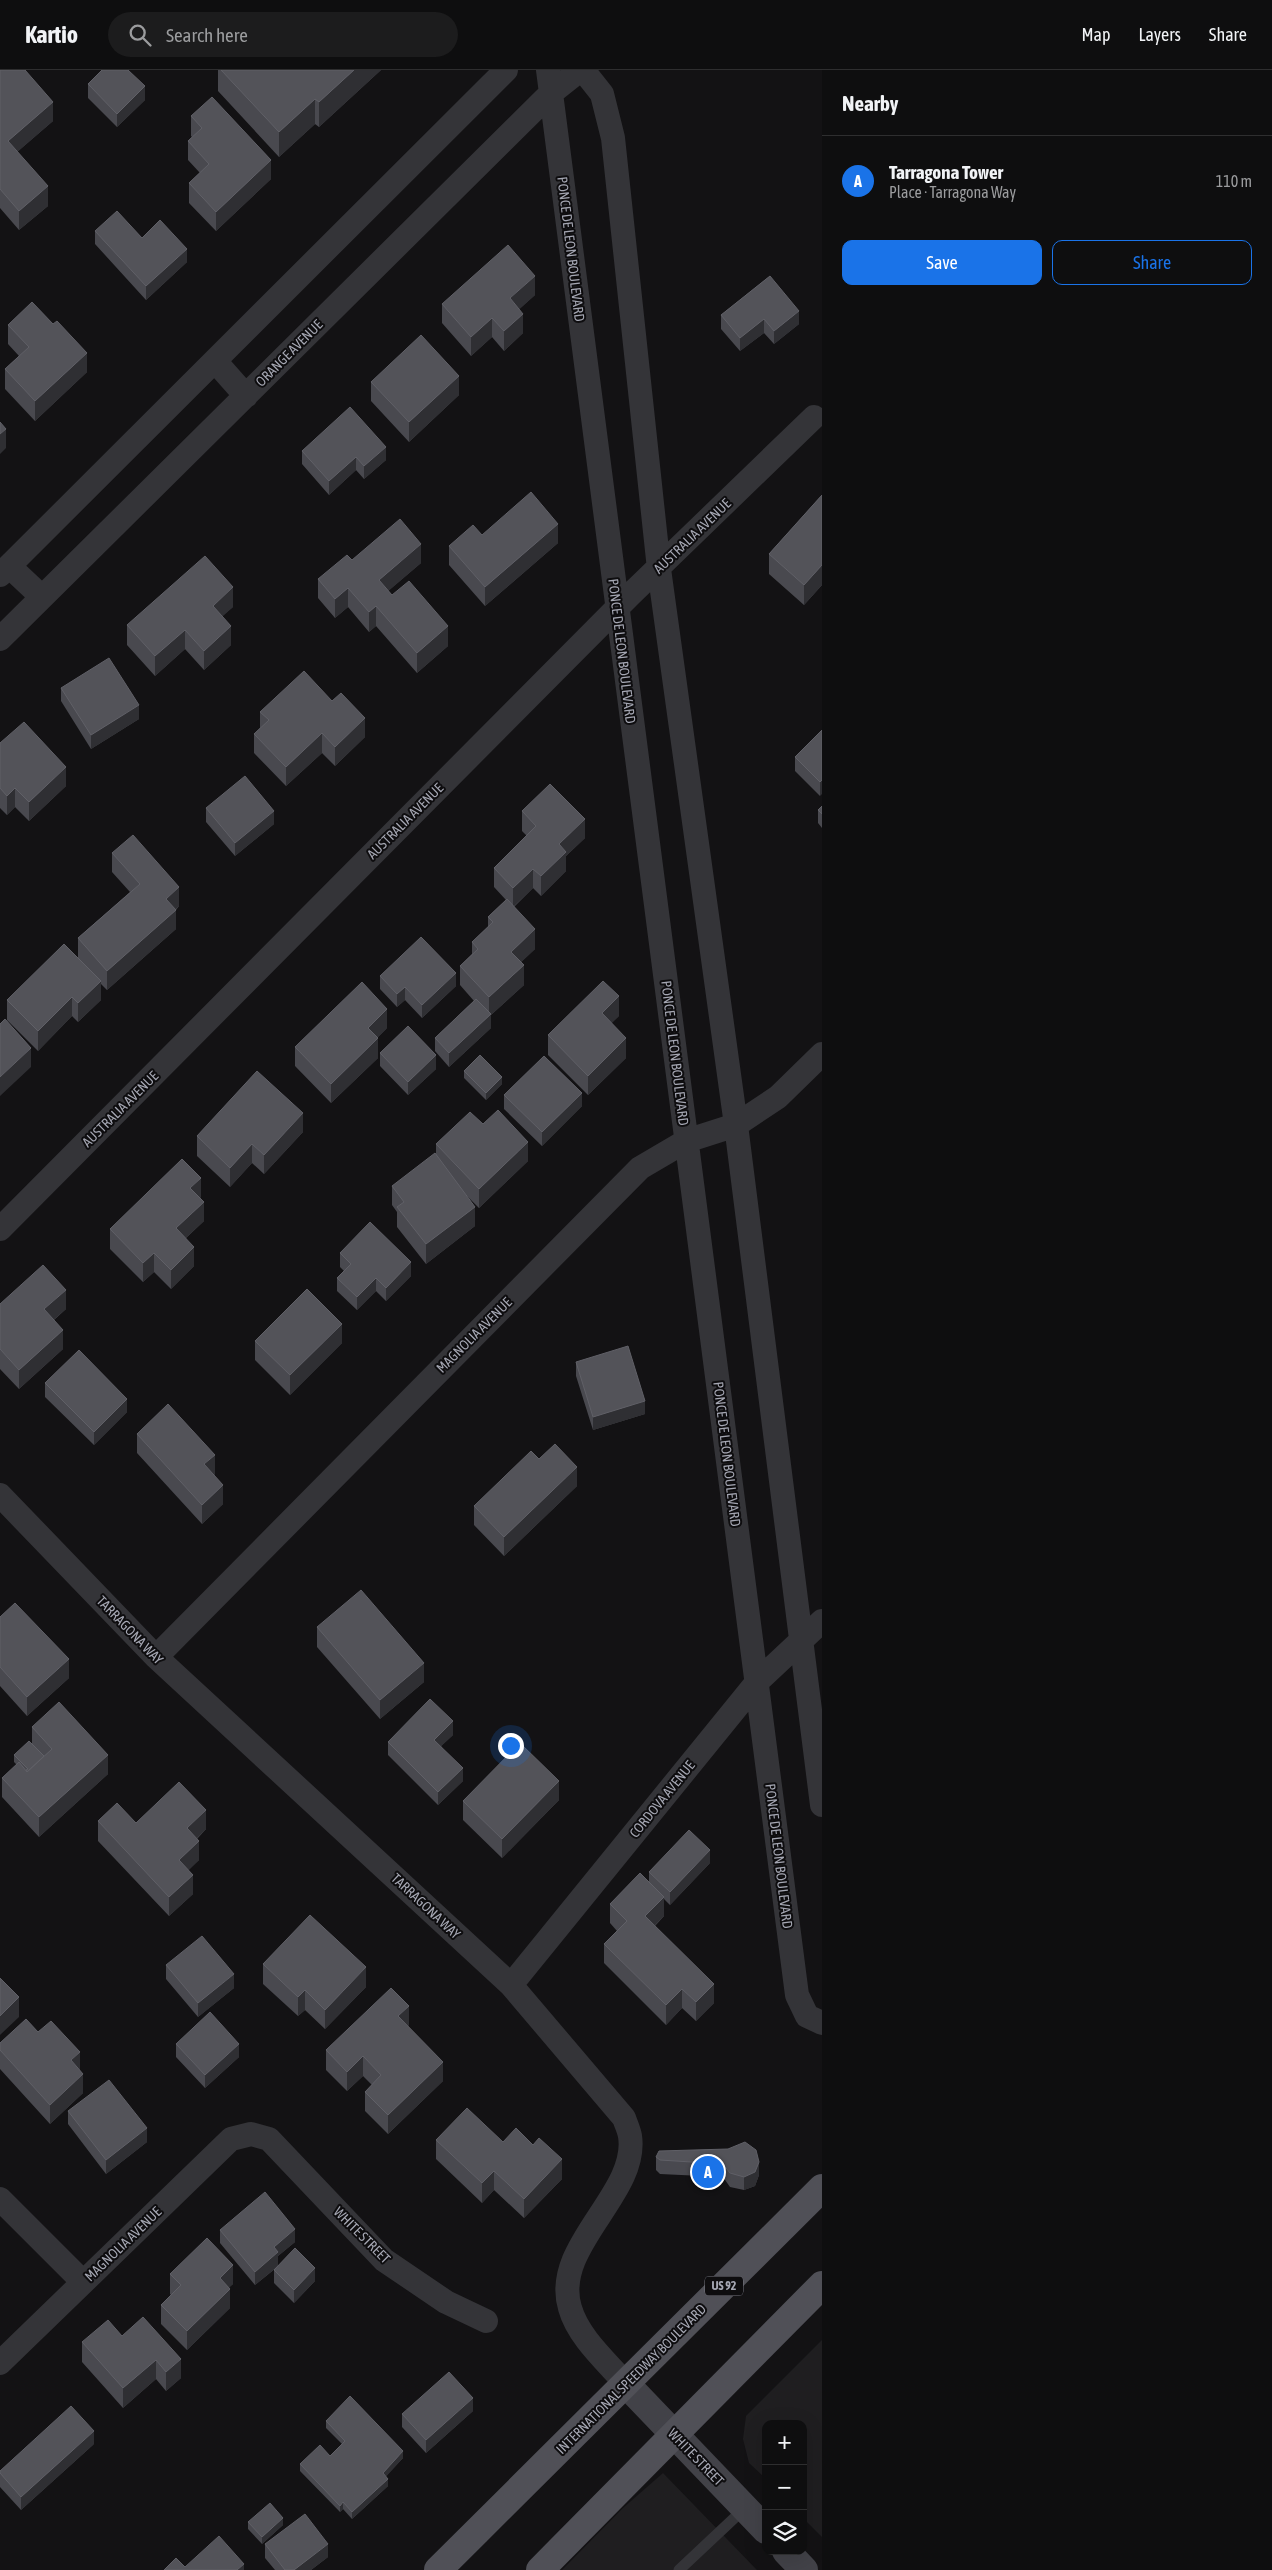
<!DOCTYPE html>
<html lang="en">
<head>
<meta charset="utf-8">
<style>
	body { margin:0; font-family:"Asap Condensed",sans-serif; background:#1c1c1d; color:#f1f3f6 }
	.controls { position:absolute; right:15px; bottom:15px; display:grid; overflow:hidden; border-radius:10px; box-shadow:0 5px 20px #0002 }
	.controls button { width:45px; height:45px; display:grid; place-items:center; padding:0; border:0; border-bottom:1px solid #2e2e2f; background:#0e0e0f; color:#f1f3f6; font:25px sans-serif }
	.you { position:absolute; left:510px; top:1675px; width:18px; height:18px; margin:-12px; border:4px solid #fff; border-radius:50%; background:#1a73e8; box-shadow:0 0 0 8px #1a73e833 }
	.badge { display:grid; place-items:center; width:32px; height:32px; border-radius:50%; background:#1a73e8; color:#fff; font-size:16px; font-weight:700 }
	.pin { position:absolute; translate:-50% -50%; border:2px solid #fff; box-shadow:0 1px 5px #0006 }
	.list { margin:0; padding:0; list-style:none }
	h2 { display:flex; justify-content:space-between; align-items:center; height:65px; margin:0; padding:0 20px; font-size:21px }
	h2 small { font-size:16px; font-weight:400; color:#9b9c9e }
	.list li { display:grid; grid-template-columns:32px 1fr auto; gap:15px; align-items:center; box-sizing:border-box; height:90px; padding:0 20px; border-top:1px solid #2e2e2f }
	.list b { display:block; font-size:19px; white-space:nowrap }
	.list p { margin:0; font-size:16px; white-space:nowrap; color:#9b9c9e }
	.list em { font-size:16px; font-style:normal; color:#9b9c9e }
	.actions { display:flex; gap:10px; padding:15px 20px }
	.actions a { flex:1; padding:11px 0; border:1px solid #1a73e8; border-radius:10px; text-align:center; font-size:18px; color:#1a73e8 }
	.actions .main { background:#1a73e8; color:#fff }
	.icon { flex:none; width:28px; height:28px; fill:none; stroke:currentColor; stroke-width:2; stroke-linecap:round; stroke-linejoin:round }
	.map { position:relative; flex:none; width:822px; height:2500px; overflow:hidden }
	header { display:flex; align-items:center; gap:30px; box-sizing:border-box; height:70px; padding:0 25px; background:#0e0e0f; border-bottom:1px solid #2e2e2f }
	header strong { font-size:24px }
	nav { display:flex; gap:28px; margin-inline-start:auto; font-size:18px }
	.search { width:350px; height:45px; background:#1c1c1d; display:flex; align-items:center; gap:12px; box-sizing:border-box; padding:0 18px; border-radius:28px; color:#9b9c9e; font-size:19px }
	main { display:flex }
	aside { flex:1; background:#0e0e0f }
	.map>svg:first-child { display:block }
	.built { fill:#1f1e20 }
	.lines { fill:none; stroke-linecap:round; stroke-linejoin:round }
	.lane { stroke:#343438; stroke-width:11 }
	.street { stroke:#343438; stroke-width:24 }
	.secondary { stroke:#424248; stroke-width:28 }
	.primary { stroke:#505057; stroke-width:28 }
	.wall { fill:#49494f }
	.shaded-wall { fill:#2f2f33 }
	.building { fill:#535359; stroke:#606067 }
	.labels { text-anchor:middle; dominant-baseline:central; stroke-width:4; stroke-linejoin:round; paint-order:stroke }
	.shield { fill:#0e0d0f; stroke:#787982; stroke-width:1 }
	.shield-label { font-size:12px; font-weight:bold; fill:#a5a7b3 }
	.street-label { font-size:14px; fill:#a5a7b3; stroke:#0e0d0f }
</style>
</head>
<body>
<header>
<strong>Kartio</strong>
<div class="search"><svg class="icon" aria-label="search" viewBox="0 0 24 24"><circle cx="10" cy="10" r="6"/><path d="M15 15l6 6"/></svg>Search here</div>
<nav><a>Map</a><a>Layers</a><a>Share</a></nav>
</header>
<main>
<div class="map">
<svg width="822" height="2500" viewBox="0 0 822 2500">
	<rect width="100%" height="100%" fill="#131214"/>
	<!-- built -->
	<path class="built" d="M822,2270V2467L803,2448V2354H766V2409L749,2393L743,2369L746,2346Z
		M663,2403L757,2500H562L623,2438Z"/>
	<g class="lines">
		<!-- lane -->
		<path class="lane" d="M679,2500L745,2438"/>
		<!-- street -->
		<path class="street" d="M548,0L797,1925L807,1946L822,1953
			M583,0L602,24L613,68L659,499L736,1055L822,1735
			M215,291L246,326
			M9,496L42,527
			M0,505L506,0
			M0,569L551,23L580,0
			M0,1159L630,525L814,347
			M0,1425L156,1587L511,1915L624,2048C626,2054 629,2060 630,2066C639,2124 551,2176 570,2238C578,2267 607,2292 626,2314
			M156,1587L640,1098L686,1071L736,1055L778,1027L822,984
			M511,1915L757,1612L822,1551
			M0,2129L83,2212
			M0,2293L231,2069L251,2064L269,2069L384,2190L446,2232L486,2251"/>
		<!-- secondary -->
		<path class="secondary" d="M626,2314L766,2460
			M786,2481L804,2500"/>
		<!-- primary -->
		<path class="primary" d="M438,2500L822,2118
			M540,2500L822,2215"/>
	</g>
	<!-- wall -->
	<path class="wall" d="M0,0L53,51L17,82L48,136L19,160L0,138Z
		M218,0H381L319,57L315,54L279,87L218,21Z
		M88,14L145,30L117,57L88,28Z
		M191,46L271,109L216,161L189,133V113L200,103L188,90V71L192,67L191,66Z
		M95,161L142,168L187,192L146,230L95,174Z
		M770,206L799,254L774,274L764,263L740,281L721,259V245Z
		M535,225L519,239L523,263L504,281L492,267L471,286L442,253V234Z
		M53,254L87,302L35,351L5,319V299L19,286L8,274V255Z
		M371,312L459,325L409,372L371,331Z
		M302,381L386,390L364,409L356,400L329,425L302,394Z
		M822,425V515L804,535L769,504V484Z
		M482,465L558,473L485,536L449,495V476Z
		M352,490L421,493L388,521L392,525L448,576L417,603L376,556L369,562L348,537L335,548L318,528V509Z
		M233,537L222,546L231,575L204,600L185,579L155,606L127,575V555Z
		M61,618L139,649L91,679L61,631Z
		M260,642L365,667L335,696L322,683L286,716L254,683V664L260,658Z
		M822,660L820,726L795,701V687Z
		M0,673L66,716L29,751L15,737L7,745L0,738Z
		M822,736V758L818,753V740Z
		M206,738L274,754L235,786L206,752Z
		M522,741L585,768L566,786V801L541,826L533,818L514,837L535,879L521,892L524,915L491,945V958L449,997L435,981V968L474,931L460,915V896L472,884V872L488,857V847L506,830L494,817V798L527,766L522,761Z
		M112,783L179,836L176,840V859L107,920L101,914V930L78,952L72,946L38,981L7,950V930L78,888V868L130,822L112,802Z
		M380,906L456,916L422,948L405,930L397,937L380,919Z
		M619,946L611,953L626,988L588,1025L548,985V965Z
		M387,958L377,968L378,988L331,1033L295,996V977Z
		M380,983L436,999L408,1025L380,996Z
		M464,1001L502,1014L486,1030L464,1008Z
		M504,1025L582,1036L542,1076L504,1039Z
		M483,1054L528,1091L479,1138L465,1124L475,1156L426,1194L397,1157V1142L392,1135V1116L436,1086V1074Z
		M303,1062L264,1104L252,1093L230,1117L197,1086V1066Z
		M201,1127L200,1128L204,1151L186,1168L194,1196L171,1219L154,1202L143,1212L110,1179V1159Z
		M340,1183L411,1206L386,1231L376,1221L357,1240L337,1221V1208L344,1201L340,1197Z
		M0,1234L66,1239L54,1250L63,1279L19,1319L0,1299Z
		M255,1271L342,1273L290,1325L255,1290Z
		M576,1292L645,1344L593,1360L576,1306Z
		M45,1313L127,1342L94,1375L45,1327Z
		M137,1364L215,1404L214,1405L223,1434L202,1454L137,1383Z
		M539,1389L577,1416L504,1486L474,1455V1436Z
		M0,1547L69,1608L27,1646L0,1616Z
		M317,1557L424,1612L380,1649L317,1577Z
		M32,1657L108,1704L39,1767L2,1727V1708L17,1695L14,1692V1685L32,1673Z
		M453,1665L441,1676L463,1711L438,1735L388,1685V1672Z
		M559,1730L502,1788L463,1750V1731Z
		M98,1751L136,1753L206,1759L197,1769L199,1790L188,1800L193,1824L169,1846L98,1771Z
		M710,1793L670,1835L664,1829V1846L655,1856L714,1933L696,1951L682,1938L666,1955L604,1893V1874L617,1861L610,1853V1834L649,1812V1802Z
		M263,1894L366,1917L325,1959L305,1940L298,1946L263,1914Z
		M166,1895L234,1918L198,1947L166,1909Z
		M409,1955L408,1956L443,2011L388,2064L365,2041V2022L372,2015L363,2006L347,2021L326,2000V1980Z
		M38,1962L83,2023L50,2054L0,1999V1973Z
		M176,1974L239,1987L205,2018L176,1987Z
		M68,2041L147,2072L106,2104L68,2054Z
		M436,2070L503,2072L562,2109L524,2148L494,2120L482,2133L436,2089Z
		M728,2079L759,2105L755,2116L744,2120L730,2117L723,2107L660,2104L656,2100V2087Z
		M220,2160L295,2172L278,2186V2195L315,2211L294,2233L274,2213V2200L276,2198L255,2215L220,2173Z
		M170,2204L233,2214L229,2217L230,2238L187,2280L161,2254V2235L171,2225L170,2224Z
		M122,2266L181,2308L166,2321L156,2309L123,2338L82,2292V2272Z
		M473,2341L426,2383L402,2357V2344Z
		M326,2351L403,2388L386,2406L388,2416L352,2449L343,2439L340,2442L300,2401V2394L330,2386L342,2374L326,2358Z
		M94,2374L21,2440L0,2417V2401Z
		M248,2452L283,2455L262,2474L248,2459Z
		M265,2474L328,2487L311,2500H275L265,2488Z"/>
	<!-- shaded-wall -->
	<path class="shaded-wall" d="M354,0H381L319,57V32Z
		M145,16V30L117,57V44Z
		M315,29V54L279,87V62Z
		M53,32V51L8,90V71Z
		M271,90V109L216,161V142Z
		M48,116V136L19,160V141Z
		M187,179V192L146,230V216Z
		M535,206V225L510,248V228Z
		M799,241V254L774,274V261Z
		M523,244V263L504,281V261Z
		M492,248V267L471,286V267Z
		M764,249V263L740,281V268Z
		M87,283V302L35,351V331Z
		M459,306V325L409,372V352Z
		M6,359V378L0,384V364Z
		M386,377V390L364,409V396Z
		M356,387V400L329,425V411Z
		M558,454V473L485,536V517Z
		M421,474V493L379,529V510Z
		M822,495V515L804,535V515Z
		M233,517V537L213,555V536Z
		M348,518V537L335,548V529Z
		M376,536V556L369,562V542Z
		M231,556V575L204,600V581Z
		M448,556V576L417,603V583Z
		M185,560V579L155,606V586Z
		M139,635V649L91,679V665Z
		M365,648V667L335,696V677Z
		M322,663V683L286,716V697Z
		M66,697V716L29,751V732Z
		M822,710V724L820,726V712Z
		M15,718V737L7,745V726Z
		M274,741V754L235,786V773Z
		M585,749V768L566,786V801L541,826V806L559,774Z
		M533,799V818L513,837V818Z
		M179,817V836L166,848V829Z
		M176,840V859L107,920V901Z
		M535,859V879L511,902V882Z
		M524,895V915L491,945V958L449,997V983L489,946V927Z
		M456,903V916L422,948V935Z
		M101,911V930L78,952V933Z
		M405,917V930L397,937V924Z
		M619,926V946L602,963V943Z
		M72,927V946L38,981V961Z
		M387,939V958L368,977V958Z
		M378,968V988L331,1033V1014Z
		M626,968V988L588,1025V1006Z
		M31,978V997L0,1026V1007Z
		M436,985V999L408,1025V1012Z
		M502,1007V1014L486,1030V1023Z
		M582,1023V1036L542,1076V1062Z
		M303,1043V1062L264,1104V1085Z
		M528,1072V1091L479,1138V1119Z
		M252,1074V1093L230,1117V1098Z
		M201,1108V1127L190,1137V1118Z
		M204,1132V1151L176,1177V1158Z
		M475,1137V1156L426,1194V1174Z
		M194,1177V1196L171,1219V1200Z
		M154,1183V1202L143,1212V1193Z
		M411,1192V1206L386,1231V1218Z
		M376,1208V1221L357,1240V1227Z
		M66,1220V1239L44,1258V1239Z
		M342,1254V1273L290,1325V1305Z
		M63,1260V1279L19,1319V1300Z
		M127,1329V1342L94,1375V1362Z
		M645,1331V1344L593,1360V1347Z
		M215,1385V1404L204,1414V1394Z
		M577,1397V1416L504,1486V1467Z
		M223,1415V1434L202,1454V1435Z
		M69,1589V1608L27,1646V1627Z
		M424,1593V1612L380,1649V1630Z
		M453,1651V1665L434,1683V1670Z
		M108,1685V1704L39,1767V1747Z
		M463,1698V1711L438,1735V1722Z
		M559,1711V1730L502,1788V1769Z
		M206,1740V1759L187,1778V1758Z
		M199,1771V1790L179,1810V1790Z
		M710,1780V1793L670,1835V1822Z
		M193,1805V1824L169,1846V1827Z
		M664,1827V1846L645,1865V1846Z
		M366,1897V1917L325,1959V1940Z
		M234,1904V1918L198,1947V1933Z
		M714,1914V1933L696,1951V1932Z
		M682,1919V1938L666,1955V1935Z
		M305,1920V1940L298,1946V1927Z
		M19,1927V1947L0,1965V1946Z
		M409,1936V1955L398,1965V1946Z
		M239,1974V1987L205,2018V2005Z
		M80,1982V2001L71,1990Z
		M363,1986V2006L347,2021V2002Z
		M443,1992V2011L388,2064V2045Z
		M83,2004V2023L50,2054V2035Z
		M147,2058V2072L106,2104V2090Z
		M562,2089V2109L524,2148V2129Z
		M759,2092V2105L755,2116L744,2120V2107Z
		M494,2101V2120L482,2133V2113Z
		M295,2159V2172L278,2186V2196L255,2215V2202L274,2177Z
		M233,2195V2214L220,2227V2208Z
		M315,2198V2211L294,2233V2220Z
		M230,2219V2238L187,2280V2261Z
		M181,2289V2308L166,2321V2302Z
		M156,2290V2309L123,2338V2318Z
		M473,2328V2341L426,2383V2370Z
		M94,2361V2374L21,2440V2427Z
		M403,2381V2388L383,2410V2403Z
		M388,2409V2416L352,2449V2442Z
		M343,2432V2439L340,2442V2436Z
		M283,2448V2455L262,2474V2467Z
		M328,2474V2487L311,2500H294Z
		M244,2494V2500H237Z"/>
	<!-- building -->
	<path class="building" d="M0,0H25L53,32L8,71L48,116L19,141L0,119Z
		M102,0H128L145,16L117,44L88,14Z
		M221,0H354L319,32L315,29L279,62Z
		M212,27L271,90L216,142L189,113L209,94L188,71L202,58L191,46Z
		M117,141L142,168L160,150L187,179L146,216L95,161Z
		M508,175L535,206L510,228L523,244L504,261L492,248L471,267L442,234Z
		M770,206L799,241L774,261L764,249L740,268L721,245Z
		M32,232L53,254L57,251L87,283L35,331L5,299L29,277L8,255Z
		M421,265L459,306L409,352L371,312Z
		M350,337L386,377L364,396L356,387L329,411L302,381Z
		M0,352L6,359L0,364Z
		M531,422L558,454L485,517L449,476L473,455L482,465Z
		M822,425V495L804,515L769,484Z
		M400,449L421,474L379,510L392,525L409,511L448,556L417,583L376,536L369,542L348,518L335,529L318,509L347,485L352,490Z
		M205,486L233,517L213,536L231,556L204,581L185,560L155,586L127,555Z
		M109,588L139,635L91,665L61,618Z
		M304,601L332,631L341,623L365,648L335,677L322,663L286,697L254,664L269,650L260,642Z
		M24,652L66,697L29,732L15,718L7,726L0,718V673Z
		M822,660V710L820,712L795,687Z
		M245,706L274,741L235,773L206,738Z
		M550,714L585,749L559,774L566,782L541,806L533,799L513,818L494,798L536,756L522,741Z
		M822,736V744L818,740Z
		M133,765L179,817L166,829L176,840L107,901L78,868L140,814L112,783Z
		M507,829L535,859L511,882L524,895L489,927L460,896L478,879L472,872L493,852L488,847Z
		M421,867L456,903L422,935L405,917L397,924L380,906Z
		M64,874L101,911L78,933L72,927L38,961L7,930Z
		M603,911L619,926L602,943L626,968L588,1006L548,965Z
		M362,912L387,939L368,958L378,968L331,1014L295,977Z
		M476,929L491,944L449,983L435,968Z
		M5,949L31,978L0,1007V954Z
		M408,956L436,985L408,1012L380,983Z
		M480,985L502,1007L486,1023L464,1001Z
		M544,986L582,1023L542,1062L504,1025Z
		M257,1001L303,1043L264,1085L252,1074L230,1098L197,1066Z
		M498,1040L528,1072L479,1119L436,1074L470,1042L483,1054Z
		M435,1083L475,1137L426,1174L397,1137L404,1132L392,1116Z
		M182,1089L201,1108L190,1118L204,1132L176,1158L194,1177L171,1200L154,1183L143,1193L110,1159Z
		M370,1152L411,1192L386,1218L376,1208L357,1227L337,1208L351,1194L340,1183Z
		M43,1195L66,1220L44,1239L63,1260L19,1300L0,1279V1234Z
		M307,1219L342,1254L290,1305L255,1271Z
		M628,1276L645,1331L593,1347L576,1292Z
		M79,1280L127,1329L94,1362L45,1313Z
		M168,1334L215,1385L204,1394L223,1415L202,1435L137,1364Z
		M555,1374L577,1397L504,1467L474,1436L531,1381L539,1389Z
		M361,1520L424,1593L380,1630L317,1557Z
		M15,1533L69,1589L27,1627L0,1597V1547Z
		M430,1629L453,1651L434,1670L463,1698L438,1722L388,1672Z
		M59,1632L108,1685L39,1747L2,1708L19,1692L27,1702L52,1679L32,1657Z
		M29,1671L44,1686L27,1702L26,1700L28,1699L14,1685Z
		M520,1673L559,1711L502,1769L463,1731Z
		M179,1712L206,1740L187,1758L199,1771L179,1790L193,1805L169,1827L98,1751L117,1733L136,1753Z
		M689,1760L710,1780L670,1822L649,1802Z
		M640,1803L664,1827L645,1846L714,1914L696,1932L682,1919L666,1935L604,1874L627,1851L610,1834Z
		M310,1845L366,1897L325,1940L305,1920L298,1927L263,1894Z
		M202,1866L234,1904L198,1933L166,1895Z
		M0,1908L19,1927L0,1946Z
		M391,1918L409,1936L398,1946L443,1992L388,2045L365,2022L381,2005L363,1986L347,2002L326,1980Z
		M210,1942L239,1974L205,2005L176,1974Z
		M26,1949L38,1962L51,1951L80,1982L71,1990L83,2004L50,2035L0,1980V1973Z
		M109,2010L147,2058L106,2090L68,2041Z
		M467,2038L503,2072L516,2058L533,2075L539,2068L562,2089L524,2129L494,2101L482,2113L436,2070Z
		M745,2072L756,2080L759,2092L755,2102L744,2107L730,2103L723,2094L660,2090L656,2087L659,2081L728,2079Z
		M265,2122L295,2159L274,2177L278,2182L255,2202L220,2160Z
		M207,2168L233,2195L220,2208L230,2219L187,2261L161,2235L181,2215L170,2204Z
		M295,2178L315,2198L294,2220L274,2200Z
		M143,2247L181,2289L166,2302L156,2290L123,2318L82,2272L108,2250L122,2266Z
		M449,2302L473,2328L426,2370L402,2344Z
		M350,2326L403,2381L383,2403L388,2409L352,2442L343,2432L340,2436L300,2394L320,2375L330,2386L345,2371L326,2351Z
		M71,2336L94,2361L21,2427L0,2403V2401Z
		M270,2433L283,2448L262,2467L248,2452Z
		M305,2444L328,2474L294,2500H285L265,2474Z
		M219,2466L244,2494L237,2500H164L176,2488L185,2497Z"/>
	<g class="labels">
		<!-- shield labels -->
		<rect class="shield" x="705" y="2206.5" width="38" height="19" rx="4"/>
		<g class="shield-label">
			<text x="724" y="2216">US 92</text>
		</g>
		<!-- street labels -->
		<g class="street-label">
			<text transform="translate(571 179) rotate(83)">PONCE DE LEON BOULEVARD</text>
			<text transform="translate(289 283) rotate(-45)">ORANGE AVENUE</text>
			<text transform="translate(692 466) rotate(-44)">AUSTRALIA AVENUE</text>
			<text transform="translate(622 581) rotate(83)">PONCE DE LEON BOULEVARD</text>
			<text transform="translate(405 751) rotate(-45)">AUSTRALIA AVENUE</text>
			<text transform="translate(675 983) rotate(83)">PONCE DE LEON BOULEVARD</text>
			<text transform="translate(120 1039) rotate(-45)">AUSTRALIA AVENUE</text>
			<text transform="translate(474 1265) rotate(-45)">MAGNOLIA AVENUE</text>
			<text transform="translate(727 1384) rotate(83)">PONCE DE LEON BOULEVARD</text>
			<text transform="translate(130 1560) rotate(46)">TARRAGONA WAY</text>
			<text transform="translate(662 1729) rotate(-51)">CORDOVA AVENUE</text>
			<text transform="translate(779 1786) rotate(83)">PONCE DE LEON BOULEVARD</text>
			<text transform="translate(426 1836) rotate(43)">TARRAGONA WAY</text>
			<text transform="translate(362 2165) rotate(45)">WHITE STREET</text>
			<text transform="translate(123 2174) rotate(-44)">MAGNOLIA AVENUE</text>
			<text transform="translate(631 2309) rotate(-45)">INTERNATIONAL SPEEDWAY BOULEVARD</text>
			<text transform="translate(696 2387) rotate(46)">WHITE STREET</text>
		</g>
	</g>
</svg>
<div class="controls">
<button>+</button>
<button>−</button>
<button><svg class="icon" aria-label="layers" viewBox="0 0 24 24"><path d="M12 4l9 5-9 5-9-5zM3 14l9 5 9-5"/></svg></button>
</div>
<div class="you"></div>
<div class="pin badge" style="left:708px;top:2102px">A</div>
</div>
<aside>
<h2>Nearby<small></small></h2>
<ul class="list">
<li><span class="badge">A</span><div><b>Tarragona Tower</b><p>Place · Tarragona Way</p></div><em>110 m</em></li>
</ul>
<div class="actions"><a class="main">Save</a><a>Share</a></div>
</aside>
</main>
</body>
</html>
